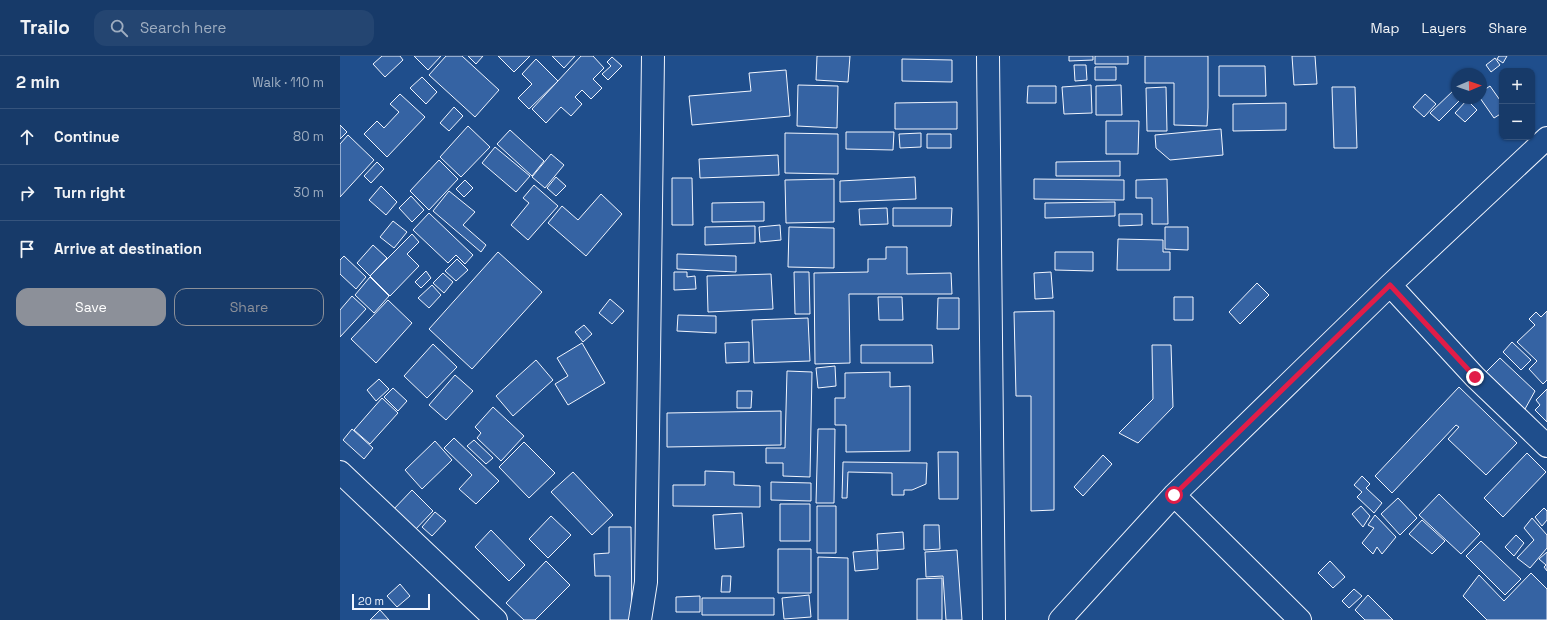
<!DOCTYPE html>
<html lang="en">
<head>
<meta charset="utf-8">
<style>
	body { margin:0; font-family:"Space Grotesk",sans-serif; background:#244571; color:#f1f3f6 }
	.controls { position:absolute; right:12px; top:12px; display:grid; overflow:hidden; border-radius:8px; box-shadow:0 1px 3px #0004 }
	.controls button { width:36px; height:36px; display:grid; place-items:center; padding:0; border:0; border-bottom:1px solid #36547d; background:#173a69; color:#f1f3f6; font:20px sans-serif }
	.compass { position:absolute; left:1111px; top:12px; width:36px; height:36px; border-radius:50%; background:#173a69; box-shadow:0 1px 3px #0004; rotate:88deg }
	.scale { position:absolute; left:12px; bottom:10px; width:78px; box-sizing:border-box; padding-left:4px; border:2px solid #f2f6ff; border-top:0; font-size:11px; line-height:14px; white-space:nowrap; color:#f2f6ff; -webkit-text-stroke:3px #1f4e8c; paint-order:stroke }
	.stop { position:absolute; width:12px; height:12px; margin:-9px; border:3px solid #e11d48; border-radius:50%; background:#fff }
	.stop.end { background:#e11d48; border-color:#fff; box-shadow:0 1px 4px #0008 }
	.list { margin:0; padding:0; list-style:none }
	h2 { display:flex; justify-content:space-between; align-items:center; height:52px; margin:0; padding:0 16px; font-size:17px }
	h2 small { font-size:13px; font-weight:400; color:#9eadc0 }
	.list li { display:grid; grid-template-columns:26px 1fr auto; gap:12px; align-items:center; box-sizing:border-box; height:56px; padding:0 16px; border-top:1px solid #36547d }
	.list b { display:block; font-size:15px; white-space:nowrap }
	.list em { font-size:13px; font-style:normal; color:#9eadc0 }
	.actions { display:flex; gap:8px; padding:12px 16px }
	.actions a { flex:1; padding:9px 0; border:1px solid #8c9099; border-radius:12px; text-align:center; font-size:14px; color:#8c9099 }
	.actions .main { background:#8c9099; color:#fff }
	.icon { flex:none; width:22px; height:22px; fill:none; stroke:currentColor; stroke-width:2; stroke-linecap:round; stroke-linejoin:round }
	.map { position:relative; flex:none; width:1207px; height:564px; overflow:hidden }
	header { display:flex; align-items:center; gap:24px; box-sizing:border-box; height:56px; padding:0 20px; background:#173a69; border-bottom:1px solid #36547d }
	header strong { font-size:19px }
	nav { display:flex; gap:22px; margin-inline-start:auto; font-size:14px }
	.search { width:280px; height:36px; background:#244571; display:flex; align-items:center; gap:10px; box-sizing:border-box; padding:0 14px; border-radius:12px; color:#9eadc0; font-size:15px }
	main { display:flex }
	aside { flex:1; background:#173a69 }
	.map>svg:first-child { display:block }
	.building { fill:#3563a3; stroke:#f2f6ff }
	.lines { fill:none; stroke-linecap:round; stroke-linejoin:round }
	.minor-casing { stroke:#f2f6ff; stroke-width:24 }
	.minor { stroke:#1f4e8c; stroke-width:22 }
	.route { stroke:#e11d48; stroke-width:5 }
</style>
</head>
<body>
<header>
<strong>Trailo</strong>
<div class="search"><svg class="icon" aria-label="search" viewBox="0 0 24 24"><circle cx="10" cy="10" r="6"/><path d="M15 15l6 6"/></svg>Search here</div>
<nav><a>Map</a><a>Layers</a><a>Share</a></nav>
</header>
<main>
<aside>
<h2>2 min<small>Walk · 110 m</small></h2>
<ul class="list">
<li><svg class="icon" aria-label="ahead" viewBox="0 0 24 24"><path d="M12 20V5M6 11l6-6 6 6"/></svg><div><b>Continue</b></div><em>80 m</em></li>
<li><svg class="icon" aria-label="right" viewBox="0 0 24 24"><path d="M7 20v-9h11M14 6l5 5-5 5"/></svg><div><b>Turn right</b></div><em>30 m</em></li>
<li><svg class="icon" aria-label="arrive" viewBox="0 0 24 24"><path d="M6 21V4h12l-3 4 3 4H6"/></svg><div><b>Arrive at destination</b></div></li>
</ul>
<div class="actions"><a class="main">Save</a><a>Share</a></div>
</aside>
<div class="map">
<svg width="1207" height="564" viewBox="0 0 1207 564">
	<rect width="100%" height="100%" fill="#1f4e8c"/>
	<!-- building -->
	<path class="building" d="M42,0H60L63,4L45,21L33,8Z
		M74,0H101L88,14Z
		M106,0H122L159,34L135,61L89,19Z
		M128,0H143L136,8Z
		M158,0H190L174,16Z
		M212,0H235L224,12Z
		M241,0H253L264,12L253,23L262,32L251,43L242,34L235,41L242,48L231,60L221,51L206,67L192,53Z
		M477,0H510L508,26L476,24Z
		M729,0H753V4L729,5Z
		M755,0H788V8H755Z
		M805,0H868V52L867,70L834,69V27H805Z
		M952,0H975L977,28L954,29Z
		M1159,0H1167L1163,7L1157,3Z
		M272,1L282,10L268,24L262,18L271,10L267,6Z
		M1155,2L1160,9L1151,16L1146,9Z
		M196,3L218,25L189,53L178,42L192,28L182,18Z
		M562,3L612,4V26L562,25Z
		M734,9H746L747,24L735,25Z
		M879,10H925L926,40H879Z
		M755,11H776V24H755Z
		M446,14L450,60L352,69L349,40L411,35L409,17Z
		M82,21L97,36L86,48L70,32Z
		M458,29L498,30L497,72L457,70Z
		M751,29L752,57L724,58L722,31Z
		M781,29L782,59H756V30Z
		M688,30H716V47H687Z
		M1150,30L1162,47V57L1154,62L1140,42L1141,36Z
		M826,31L827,75H807L806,32Z
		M992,31H1015L1017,92H994Z
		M1115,33L1117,35V42H1122L1099,65L1090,57Z
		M60,38L85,61L47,101L24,78L37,65L44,72L59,56L50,48Z
		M1085,38L1096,48L1084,61L1073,51Z
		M1127,44L1137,54L1125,66L1115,57Z
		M617,46V73H555V47Z
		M946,47V74L893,75V48Z
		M114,51L123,60L109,75L100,67Z
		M766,65H799L798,98H766Z
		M0,69L7,76L0,83Z
		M128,70L150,91L121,121L100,101Z
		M881,73L883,99L830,104L816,92L815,79Z
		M170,74L204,105L192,120L157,88Z
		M506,76H554L553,94L506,93Z
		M445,77L498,78V118L445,117Z
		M581,77V91L560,92L559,78Z
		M587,78H611V92H587Z
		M8,79L34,104L0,141V88Z
		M155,91L190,120L176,136L142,107Z
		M211,98L224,109L205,132L192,121Z
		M438,99L439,119L360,122L359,103Z
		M99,104L118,123L89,154L70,135Z
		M780,105V120H716V106Z
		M37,106L44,113L31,127L24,120Z
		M216,121L226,130L216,140L207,132Z
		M575,121L576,143L500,146V125Z
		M332,122H352L353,169H332Z
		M494,123V166L446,167L445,124Z
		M694,123L784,124V144L694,143Z
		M827,123L828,168H812V142H796V124Z
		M125,124L133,132L124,141L116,133Z
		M194,129L218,150L188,184L171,169L189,147L183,142Z
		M41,130L57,146L46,159L29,144Z
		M109,135L135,156L123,169L146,189L141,196L93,155Z
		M261,138L282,158L246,200L208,167L222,150L238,164Z
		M71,140L84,154L72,166L59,152Z
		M424,146V165L372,166V147Z
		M775,146V160L705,162V147Z
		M547,152L548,168L520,169L519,153Z
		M553,152H612L611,170H553Z
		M89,157L133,199L125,208L116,199L108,207L73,174Z
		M779,158H802V169L779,170Z
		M53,165L67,176L54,192L40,181Z
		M440,169L441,184L420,186L419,171Z
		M415,170V187L365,189V171Z
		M449,171L494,172V212L448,211Z
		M825,171H848V194L825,193Z
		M72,178L79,186L67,198L79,210L50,240L30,220Z
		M778,183L823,184V196H830V214H777Z
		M33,189L47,202L30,220L17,207Z
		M546,191H567V218L611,217L612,238H509L510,307L475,308L474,217L528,216V203H546Z
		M158,196L202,236L132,313L89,273Z
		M715,196H753V215L715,214Z
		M337,198L396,200V216L337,213Z
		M4,200L26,221L16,233L0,218V204Z
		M117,203L128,214L116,225L105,215Z
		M86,215L91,222L81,232L75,226Z
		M334,216H347V221L355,220L356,233L334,234Z
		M454,216H469L470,258H455Z
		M711,216L713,242L695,243L694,217Z
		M103,217L113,226L104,237L93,227Z
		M431,218L433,253L368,256L367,220Z
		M30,221L49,240L34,257L15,239Z
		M917,227L929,239L900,268L889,256Z
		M92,229L101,239L89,252L78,242Z
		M12,240L26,253L0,281V254Z
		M538,241H562L563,264H539Z
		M834,241H853V264H834Z
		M598,242H619V273H597Z
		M270,243L284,255L272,268L259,257Z
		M48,244L72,267L36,307L11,283Z
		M714,255V454L691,455V340H676L674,256Z
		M1207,255V324L1203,328L1189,313L1197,305L1177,286L1195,269L1189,263L1196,256L1201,261Z
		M338,259L376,260V277L337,275Z
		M468,262L470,305L414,307L412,264Z
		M244,269L252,278L243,286L235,276Z
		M409,286V306L386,307L385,287Z
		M1172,286L1191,304L1181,314L1163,296Z
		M242,287L265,327L228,349L215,328L228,320L217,302Z
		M93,288L117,311L87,342L64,320Z
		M521,289H592L593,307H521Z
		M812,289H831L833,351L798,387L779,377L813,343Z
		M1160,302L1195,335L1185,353L1146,316Z
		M196,304L213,324L173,360L156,340Z
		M495,310L496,330L478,332L476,312Z
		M447,315L472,316L470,421L443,420V407H426V392H445Z
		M550,316V331L570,330V395L506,396V369H495V342H505V317Z
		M115,319L133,335L106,364L89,349Z
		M39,323L49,333L36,345L27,334Z
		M1119,331L1177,387L1146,419L1108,383L1119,371L1116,369L1052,437L1035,420Z
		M53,332L67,345L58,355L44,341Z
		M1207,333V366L1195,354L1200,349L1196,344Z
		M397,335H412L411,352H397Z
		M42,342L58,357L30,388L14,374Z
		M153,351L184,380L161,405L137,382L141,377L135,371Z
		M441,355V389L327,391V357Z
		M12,373L33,392L24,403L3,384Z
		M478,373H495L494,447H476Z
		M114,382L159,425L136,448L119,433L132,419L104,392Z
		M134,384L153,402L146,408L127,390Z
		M95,385L112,404L82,433L65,414Z
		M184,386L215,417L189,442L159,411Z
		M598,396H618V443H599Z
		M1187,397L1206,416L1163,461L1144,442Z
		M763,399L772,408L743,440L734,431Z
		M503,406L587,407L586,428L572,434H564V439H552V417L508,416L507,442H502Z
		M365,415L394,416V429L420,430V451L333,450V429H365Z
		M233,416L273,459L252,479L211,436Z
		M1022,420L1030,428L1026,432L1042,447L1034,457L1017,441L1022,436L1014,429Z
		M431,426L471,427V445L431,444Z
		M72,434L93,455L73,476L52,455Z
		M1099,438L1140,478L1121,498L1079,459Z
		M1058,442L1077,462L1060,479L1041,458Z
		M440,448H470V485H440Z
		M477,450H496V497H477Z
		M1021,450L1030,460L1023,471L1012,458Z
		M1204,452L1207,455V464L1202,470L1195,461Z
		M95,456L106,465L92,480L82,471Z
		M402,457L404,491L375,493L373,459Z
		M1035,459L1056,481L1042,498L1037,491L1033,498L1022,487L1034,472L1028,469Z
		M211,460L231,479L208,502L189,483Z
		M1192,462L1207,479V492L1190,512L1177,502L1194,484L1184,472Z
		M1082,464L1105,485L1092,498L1069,478Z
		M584,469H599L600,493L584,494Z
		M269,471H291L292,564H270V520H255L254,498L269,497Z
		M151,474L185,509L169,525L135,491Z
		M563,476L564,493L538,495L537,478Z
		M1176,479L1184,487L1174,500L1165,491Z
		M1141,485L1181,523L1165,539L1126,500Z
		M438,493H471V537H438Z
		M537,494L538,513L515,515L513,496Z
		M617,494L622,564H606L603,520L586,521L585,496Z
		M1207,496V515L1204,511L1206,509L1199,503Z
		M478,501L508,502V564H478Z
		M206,505L230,529L195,564H184L166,547Z
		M990,505L1005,521L993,532L978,517Z
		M1191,517L1207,533V564H1147L1123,540L1139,519L1164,545Z
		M382,520H391L390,536H381Z
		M602,522V564H577V523Z
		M60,528L70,540L57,551L47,540Z
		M1014,533L1022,540L1009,552L1002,545Z
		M469,539L471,561L444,563L442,542Z
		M1028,539L1053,564H1025L1015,554Z
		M360,540V556H336V541Z
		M362,542H434V559H362Z
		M40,554L49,564H30Z"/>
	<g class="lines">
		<!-- minor casing -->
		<g class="minor-casing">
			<path id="minor" d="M648,0L654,564
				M1050,229L1135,321L1207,390
				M0,416L156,564
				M834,439L960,564
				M300,564L306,526L313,0
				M720,564L834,439L1050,229L1207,82"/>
		</g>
		<!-- minor -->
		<use href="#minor" class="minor"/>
	</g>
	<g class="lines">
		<!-- route -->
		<path class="route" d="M834,439L1050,229L1135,321"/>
	</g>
</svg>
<div class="controls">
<button>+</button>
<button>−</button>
</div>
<svg class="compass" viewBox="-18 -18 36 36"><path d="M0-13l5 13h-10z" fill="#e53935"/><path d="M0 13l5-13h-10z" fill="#9eadc0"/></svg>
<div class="scale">20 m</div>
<div class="stop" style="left:834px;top:439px"></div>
<div class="stop end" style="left:1135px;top:321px"></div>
</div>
</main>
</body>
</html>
